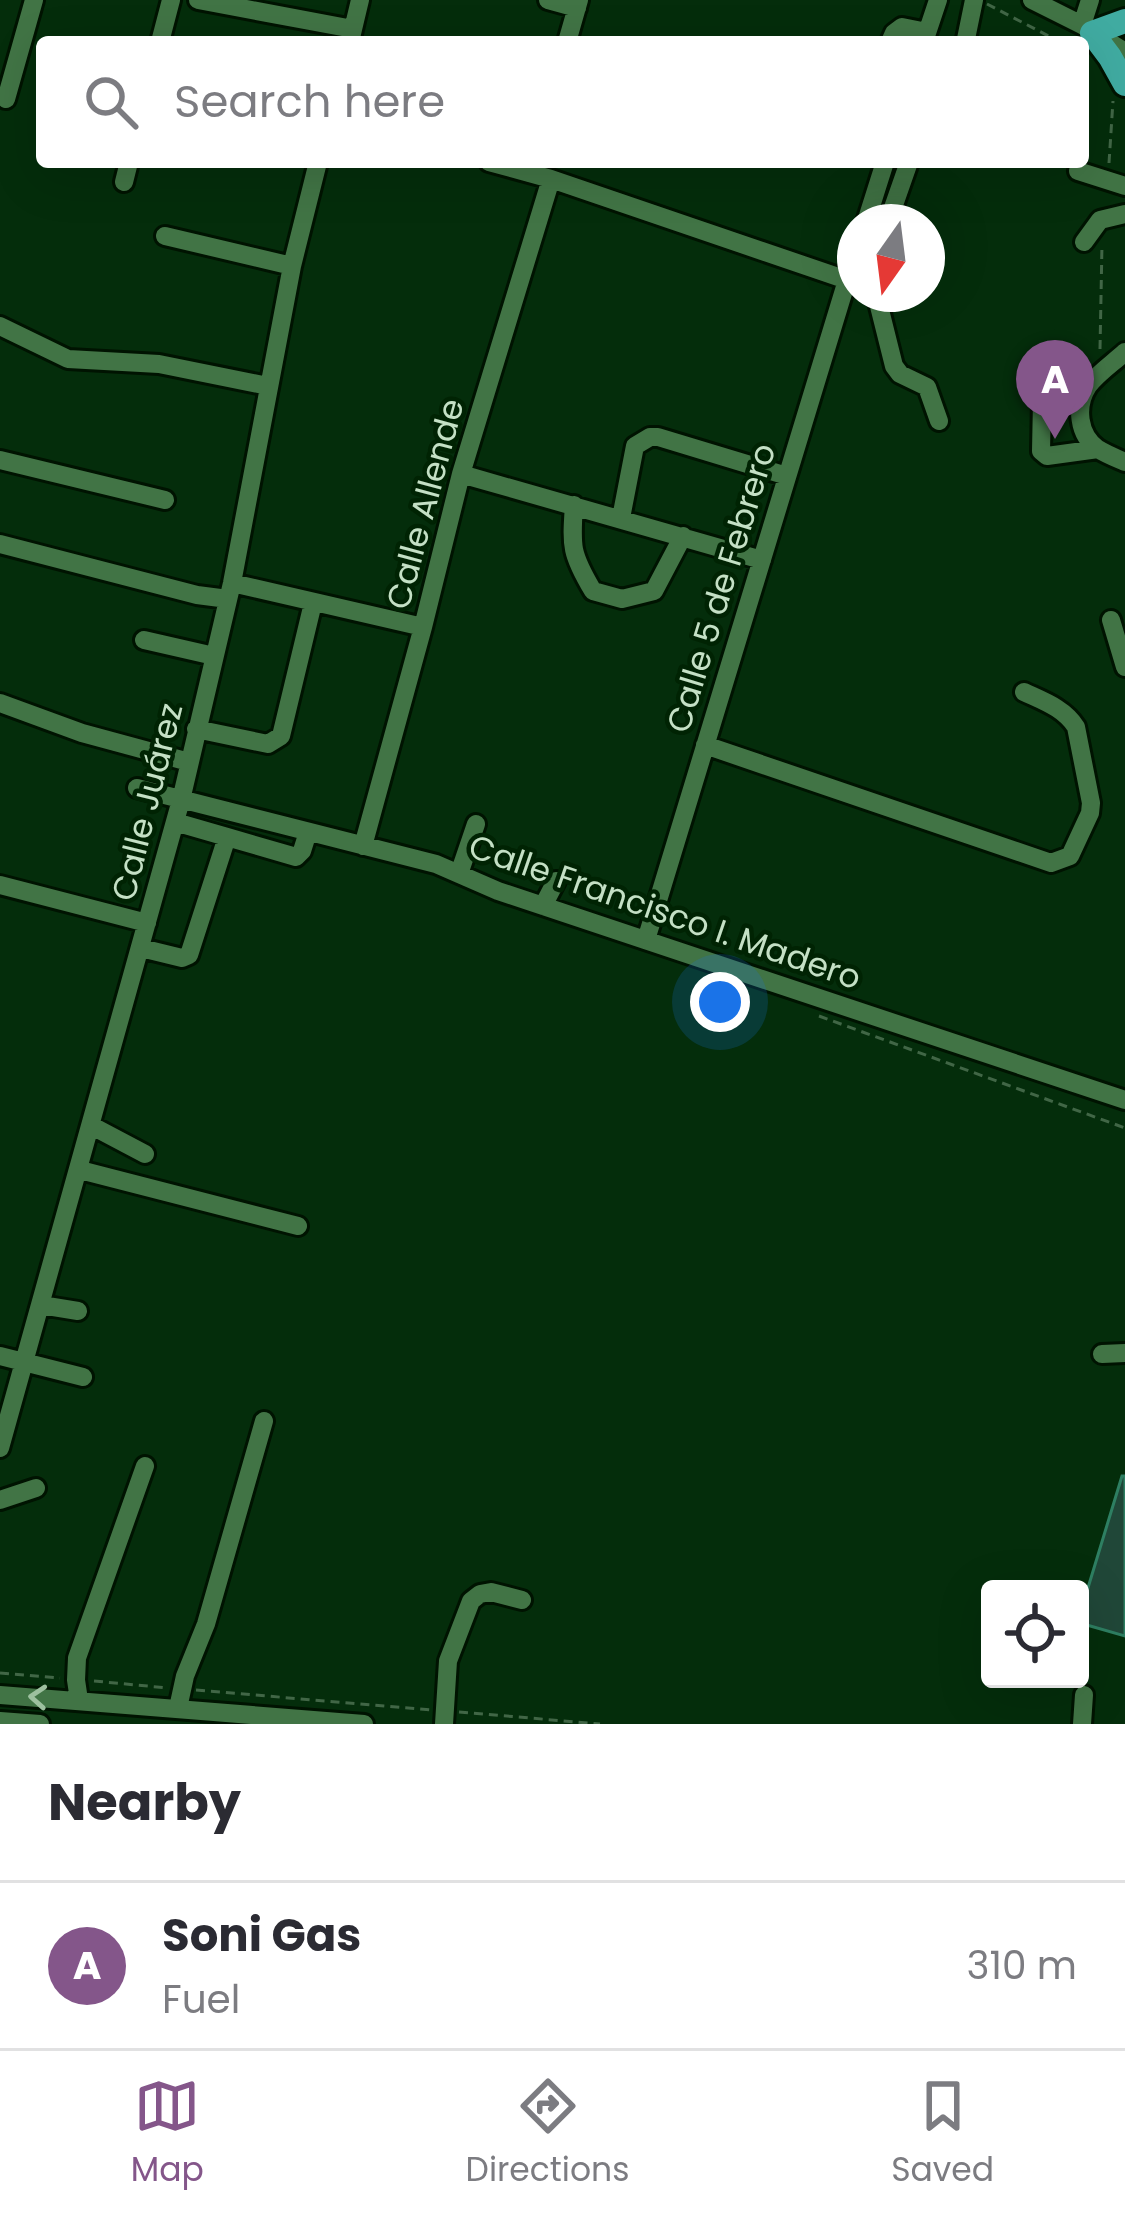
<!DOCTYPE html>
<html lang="en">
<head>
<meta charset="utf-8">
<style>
	body { margin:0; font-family:Poppins,sans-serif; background:#f7f7f7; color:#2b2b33 }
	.controls { position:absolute; right:36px; bottom:36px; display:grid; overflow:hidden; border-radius:12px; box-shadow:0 12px 48px #0002 }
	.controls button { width:108px; height:108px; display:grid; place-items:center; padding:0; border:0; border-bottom:3px solid #e1e1e2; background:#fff; color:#2b2b33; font:60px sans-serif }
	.compass { position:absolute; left:837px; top:204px; width:108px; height:108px; border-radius:50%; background:#fff; box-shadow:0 12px 48px #0002; rotate:194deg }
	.you { position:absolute; left:720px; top:1002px; width:42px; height:42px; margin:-30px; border:9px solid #fff; border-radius:50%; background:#1a73e8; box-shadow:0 0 0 18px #1a73e833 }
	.badge { display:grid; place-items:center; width:78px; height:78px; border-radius:50%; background:#84568a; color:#fff; font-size:39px; font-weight:700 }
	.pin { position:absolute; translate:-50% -99px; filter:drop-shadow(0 3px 6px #0008) }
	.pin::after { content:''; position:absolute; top:63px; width:42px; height:36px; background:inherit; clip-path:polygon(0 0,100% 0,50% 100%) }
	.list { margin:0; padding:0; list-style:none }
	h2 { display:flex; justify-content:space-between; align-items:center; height:156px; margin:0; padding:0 48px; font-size:51px }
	h2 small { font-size:39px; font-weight:400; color:#7c7c81 }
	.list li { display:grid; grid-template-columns:78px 1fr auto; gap:36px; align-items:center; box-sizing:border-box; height:168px; padding:0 48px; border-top:3px solid #e1e1e2 }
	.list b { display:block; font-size:45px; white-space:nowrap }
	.list p { margin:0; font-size:39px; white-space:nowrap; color:#7c7c81 }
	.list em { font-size:39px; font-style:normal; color:#7c7c81 }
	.icon { flex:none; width:66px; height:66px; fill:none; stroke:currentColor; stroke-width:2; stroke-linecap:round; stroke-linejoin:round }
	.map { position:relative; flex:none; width:1125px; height:1724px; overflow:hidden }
	.search { position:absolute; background:#fff; box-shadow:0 12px 48px #0002; left:36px; right:36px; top:36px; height:132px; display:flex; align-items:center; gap:30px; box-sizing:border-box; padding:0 42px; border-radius:12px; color:#7c7c81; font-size:45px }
	.sheet { height:324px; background:#fff }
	nav { display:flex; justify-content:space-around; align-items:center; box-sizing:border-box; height:168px; border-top:3px solid #e1e1e2; background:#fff; font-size:33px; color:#7c7c81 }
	nav a { display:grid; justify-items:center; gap:6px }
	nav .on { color:#84568a }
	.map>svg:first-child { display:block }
	.building { fill:#204738; stroke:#2e7f62; stroke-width:3 }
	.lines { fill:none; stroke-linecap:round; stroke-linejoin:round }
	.minor-casing { stroke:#001301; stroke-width:24 }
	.major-casing { stroke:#001301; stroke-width:30 }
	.path { stroke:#416646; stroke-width:3; stroke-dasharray:9 6; stroke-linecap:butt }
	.minor { stroke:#417445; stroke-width:18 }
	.major { stroke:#40aba1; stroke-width:24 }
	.oneway { stroke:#9dc09f }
	.labels { text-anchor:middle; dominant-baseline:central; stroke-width:9; stroke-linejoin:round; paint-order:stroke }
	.street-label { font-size:33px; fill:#c4e0c5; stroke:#002303 }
</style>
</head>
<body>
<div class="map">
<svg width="1125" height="1724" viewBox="0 0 1125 1724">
	<rect width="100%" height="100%" fill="#042d0b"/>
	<!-- building -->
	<path class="building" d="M1122,1476H1125V1636L1080,1623V1614Z"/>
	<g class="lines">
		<!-- minor casing -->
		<g class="minor-casing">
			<path id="minor" d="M198,0L353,29
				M548,0L577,8
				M1032,0L1082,25L1125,52
				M1082,25L1090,0
				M966,39L974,0
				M160,42L171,0
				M350,42L360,0
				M567,42L579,0
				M890,42L894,33L902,27L927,32
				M924,42L938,0
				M6,99L34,0
				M489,162L551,179L847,280
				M1078,171L1125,186
				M124,182L129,162
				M866,222L885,162
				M888,222L909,162
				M165,236L292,266
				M1084,242L1100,220L1125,214
				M876,294L894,366L900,374L927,387L939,421
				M0,326L68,359L159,364L268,386
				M1125,352C1113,363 1098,373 1088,386C1075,406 1078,435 1098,449C1106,454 1116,458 1125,462
				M1087,388L1042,401L1041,451L1047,456L1098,449
				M0,460L165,500
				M461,474L762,560
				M574,505C571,547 571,554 593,591L622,599L654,591L683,536
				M621,518L635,446L650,437H658L787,476
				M0,544L197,595L228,599
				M232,583L423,627
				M1111,620L1125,667
				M144,640L214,656
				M0,703L82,733L189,762
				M196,729L268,744L281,736L313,603
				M705,745L1051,863L1070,856L1090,813L1091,803L1076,727C1064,708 1043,701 1024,692
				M137,788L436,864L498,891L1125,1100
				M227,837L296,857L302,851L308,832
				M363,846L423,627L461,474L551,179
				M459,874L476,824
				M0,885L147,923
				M543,906L556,881
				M646,940L855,254
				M141,948L182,958L189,955L227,837L175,822
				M92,1126L145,1154
				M80,1170L298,1226
				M41,1305L78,1311
				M1102,1354L1125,1353
				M0,1356L83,1377
				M0,1448L181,800L232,583L292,266L318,162
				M0,1500L36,1488
				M0,1695L364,1724
				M79,1700L76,1680L77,1658L145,1466
				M178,1708L185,1676L206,1624L264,1421
				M0,1721L40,1724
				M444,1724L448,1661L471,1601L480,1594L491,1592L522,1600
				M1082,1724L1084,1695"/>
		</g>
		<!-- major casing -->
		<g class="major-casing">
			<path id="major" d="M1125,21L1092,33L1110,57L1125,84"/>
		</g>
		<!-- path -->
		<path class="path" d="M987,4L1060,42
			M1109,163L1113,101
			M1100,349L1102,244
			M819,1016L1125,1128
			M0,1673L60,1678
			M94,1681L168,1688
			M196,1690L431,1710
			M459,1712L600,1724"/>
		<!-- minor -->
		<use href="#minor" class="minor"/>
		<!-- major -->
		<use href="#major" class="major"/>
	</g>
	<!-- one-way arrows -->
	<defs><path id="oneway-chevron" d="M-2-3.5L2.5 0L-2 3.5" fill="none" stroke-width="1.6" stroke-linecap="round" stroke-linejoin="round" transform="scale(3)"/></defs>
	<use class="oneway" href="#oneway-chevron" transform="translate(38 1697) rotate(-176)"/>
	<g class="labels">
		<!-- street labels -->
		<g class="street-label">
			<text transform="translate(425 504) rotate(-75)">Calle Allende</text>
			<text transform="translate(721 588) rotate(-73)">Calle 5 de Febrero</text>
			<text transform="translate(147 802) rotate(-76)">Calle Juárez</text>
			<text transform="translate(665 912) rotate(19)">Calle Francisco I. Madero</text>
		</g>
	</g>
</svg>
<div class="controls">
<button><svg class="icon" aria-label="locate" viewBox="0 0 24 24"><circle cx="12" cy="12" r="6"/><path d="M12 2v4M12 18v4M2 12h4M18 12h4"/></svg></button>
</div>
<svg class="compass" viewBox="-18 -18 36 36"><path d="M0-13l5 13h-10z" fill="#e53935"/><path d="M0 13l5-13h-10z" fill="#7c7c81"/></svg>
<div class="you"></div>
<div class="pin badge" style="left:1055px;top:439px">A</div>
<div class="search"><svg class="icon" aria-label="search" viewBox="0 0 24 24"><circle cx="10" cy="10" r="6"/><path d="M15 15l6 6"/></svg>Search here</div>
</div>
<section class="sheet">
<h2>Nearby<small></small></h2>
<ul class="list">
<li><span class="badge">A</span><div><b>Soni Gas</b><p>Fuel</p></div><em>310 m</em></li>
</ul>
</section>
<nav>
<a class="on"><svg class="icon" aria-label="map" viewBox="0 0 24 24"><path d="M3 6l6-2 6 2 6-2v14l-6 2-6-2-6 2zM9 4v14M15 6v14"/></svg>Map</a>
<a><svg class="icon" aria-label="directions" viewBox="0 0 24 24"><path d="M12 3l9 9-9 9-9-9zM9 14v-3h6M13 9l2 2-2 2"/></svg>Directions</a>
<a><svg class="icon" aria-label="saved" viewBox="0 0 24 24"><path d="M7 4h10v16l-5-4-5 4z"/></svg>Saved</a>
</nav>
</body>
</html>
